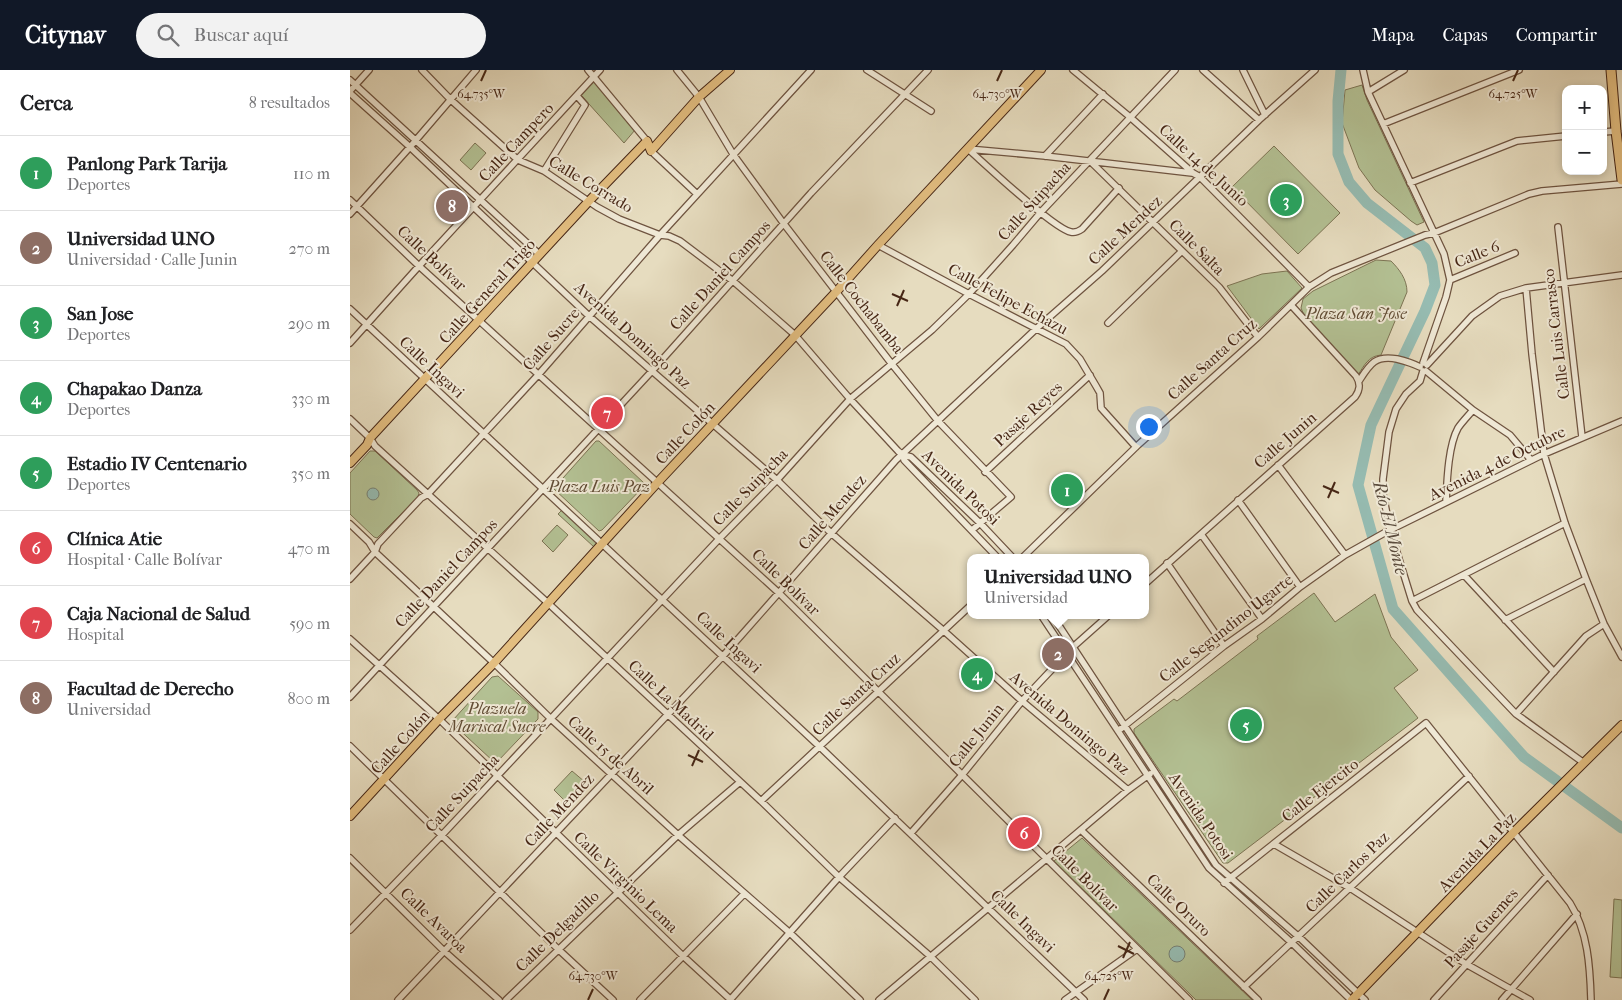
<!DOCTYPE html>
<html lang="es">
<head>
<meta charset="utf-8">
<style>
	body { margin:0; font-family:"IM FELL French Canon",serif; background:#f2f2f2; color:#202124 }
	.controls { position:absolute; right:15px; top:15px; display:grid; overflow:hidden; border-radius:10px; box-shadow:0 2px 8px #0003 }
	.controls button { width:45px; height:45px; display:grid; place-items:center; padding:0; border:0; border-bottom:1px solid #e0e0e0; background:#fff; color:#202124; font:25px sans-serif }
	.you { position:absolute; left:798px; top:356px; width:18px; height:18px; margin:-12px; border:4px solid #fff; border-radius:50%; background:#1a73e8; box-shadow:0 0 0 8px #1a73e833 }
	.badge { display:grid; place-items:center; width:32px; height:32px; border-radius:50%; background:#111827; color:#fff; font-size:16px; font-weight:700 }
	.pin { position:absolute; translate:-50% -50%; border:2px solid #fff; box-shadow:0 1px 5px #0006 }
	.popup { position:absolute; left:617px; top:484px; width:182px; height:65px; box-sizing:border-box; display:grid; place-content:center; border-radius:10px; background:#fff; filter:drop-shadow(0 1px 4px #0005); font-size:16px; white-space:nowrap; color:#757577 }
	.popup b { font-size:19px; color:#202124 }
	.popup::after { content:''; position:absolute; left:50%; top:100%; margin-left:-10px; border:10px solid transparent; border-top-color:#fff }
	.list { margin:0; padding:0; list-style:none }
	h2 { display:flex; justify-content:space-between; align-items:center; height:65px; margin:0; padding:0 20px; font-size:21px }
	h2 small { font-size:16px; font-weight:400; color:#757577 }
	.list li { display:grid; grid-template-columns:32px 1fr auto; gap:15px; align-items:center; box-sizing:border-box; height:75px; padding:0 20px; border-top:1px solid #e0e0e0 }
	.list b { display:block; font-size:19px; white-space:nowrap }
	.list p { margin:0; font-size:16px; white-space:nowrap; color:#757577 }
	.list em { font-size:16px; font-style:normal; color:#757577 }
	.icon { flex:none; width:28px; height:28px; fill:none; stroke:currentColor; stroke-width:2; stroke-linecap:round; stroke-linejoin:round }
	.map { position:relative; flex:none; width:1272px; height:930px; overflow:hidden }
	header { display:flex; align-items:center; gap:30px; box-sizing:border-box; height:70px; padding:0 25px; background:#111827; color:#fff }
	header strong { font-size:24px }
	nav { display:flex; gap:28px; margin-inline-start:auto; font-size:18px }
	.search { width:350px; height:45px; background:#f2f2f2; display:flex; align-items:center; gap:12px; box-sizing:border-box; padding:0 18px; border-radius:28px; color:#757577; font-size:19px }
	main { display:flex }
	aside { flex:1; background:#fff }
	.map>svg:first-child { display:block }
	.green { fill:#b3c093; stroke:#7d7454 }
	.water { fill:#96bcb2; stroke:#768074 }
	.lines { fill:none; stroke-linecap:round; stroke-linejoin:round }
	.river { stroke:#96bcb2; stroke-width:11 }
	.minor-casing { stroke:#6f5440; stroke-width:8 }
	.major-casing { stroke:#472716; stroke-width:10 }
	.highway-casing { stroke:#472716; stroke-width:11 }
	.minor { stroke:#efe8d5; stroke-width:5.5 }
	.major { stroke:#e3be80; stroke-width:8 }
	.highway { stroke:#e3be80; stroke-width:9 }
	.ticks { fill:none; stroke:#472716; stroke-width:2 }
	.labels { text-anchor:middle; dominant-baseline:central; stroke-width:4; stroke-linejoin:round; paint-order:stroke }
	.street-label { font-size:16px; fill:#472716; stroke:#efe8d5 }
	.park-label { font-size:16px; font-style:italic; fill:#624d35; stroke:#efe8d5 }
	.water-label { font-size:18px; font-style:italic; fill:#5b4c3d; stroke:#efe8d5 }
	.ticks-label { font-size:12px; text-anchor:middle; fill:#472716; stroke:#efe8d5; stroke-width:4; stroke-linejoin:round; paint-order:stroke }
</style>
</head>
<body>
<header>
<strong>Citynav</strong>
<div class="search"><svg class="icon" aria-label="search" viewBox="0 0 24 24"><circle cx="10" cy="10" r="6"/><path d="M15 15l6 6"/></svg>Buscar aquí</div>
<nav><a>Mapa</a><a>Capas</a><a>Compartir</a></nav>
</header>
<main>
<aside>
<h2>Cerca<small>8 resultados</small></h2>
<ul class="list">
<li><span class="badge" style="background:#2e9e5b">1</span><div><b>Panlong Park Tarija</b><p>Deportes</p></div><em>110 m</em></li>
<li><span class="badge" style="background:#8d6e63">2</span><div><b>Universidad UNO</b><p>Universidad · Calle Junin</p></div><em>270 m</em></li>
<li><span class="badge" style="background:#2e9e5b">3</span><div><b>San Jose</b><p>Deportes</p></div><em>290 m</em></li>
<li><span class="badge" style="background:#2e9e5b">4</span><div><b>Chapakao Danza</b><p>Deportes</p></div><em>330 m</em></li>
<li><span class="badge" style="background:#2e9e5b">5</span><div><b>Estadio IV Centenario</b><p>Deportes</p></div><em>350 m</em></li>
<li><span class="badge" style="background:#e0444e">6</span><div><b>Clínica Atie</b><p>Hospital · Calle Bolívar</p></div><em>470 m</em></li>
<li><span class="badge" style="background:#e0444e">7</span><div><b>Caja Nacional de Salud</b><p>Hospital</p></div><em>590 m</em></li>
<li><span class="badge" style="background:#8d6e63">8</span><div><b>Facultad de Derecho</b><p>Universidad</p></div><em>800 m</em></li>
</ul>
</aside>
<div class="map">
<svg width="1272" height="930" viewBox="0 0 1272 930">
	<rect width="100%" height="100%" fill="#e6dcbf"/>
	<filter id="stains"><feTurbulence type="fractalNoise" baseFrequency=".004" numOctaves="4"/><feColorMatrix values="0 0 0 0 .2 0 0 0 0 .09 0 0 0 0 .02 0 0 0 .5 -.17"/></filter>
	<radialGradient id="worn" r=".72"><stop offset=".6" stop-color="#630" stop-opacity="0"/><stop offset="1" stop-color="#630" stop-opacity=".3"/></radialGradient>
	<!-- green -->
	<path class="green" d="M245,11L285,60L274,73L230,24Z
		M1012,15L1017,30L1074,152L1067,155L1061,151L1025,120L1009,98L992,53L995,20Z
		M125,73L136,83L121,100L110,90Z
		M924,76L990,143L948,184L882,117Z
		M1026,190L1041,191C1049,199 1057,209 1057,222L1031,285C1018,286 1014,296 1008,305L954,245L951,238L953,229L963,221Z
		M937,201L952,218L909,259L877,216L912,204Z
		M246,371H249L294,413V416L252,460L249,461L204,419L205,417Z
		M20,381H25L67,420L69,423L68,427L27,468L24,467L0,444V403Z
		M212,440L246,472L247,474L244,477L208,444Z
		M207,455L218,465L203,482L192,471Z
		M964,523L985,552L1025,524L1041,567L1068,600L1044,618L1068,648L878,793H873L784,663V659L824,629L827,631L908,569L907,566Z
		M148,606L188,642V649L147,692L143,691L103,654V650L142,607Z
		M222,701L235,712L216,732L204,720Z
		M732,768L902,930H846L704,791Z
		M1264,829L1272,830V908L1260,907Z"/>
	<!-- water -->
	<path class="water" d="M713,409L722,418L712,427L704,417Z
		M17 424a6 6 0 1 1 12 0a6 6 0 1 1-12 0Z
		M819 884a8 8 0 1 1 16 0a8 8 0 1 1-16 0Z"/>
	<g class="lines">
		<!-- river -->
		<path class="river" d="M991,0L988,31V84L999,112L1017,133L1075,178L1082,193L1085,215L1075,241L1021,355L1008,415L1043,539L1174,687L1272,758"/>
		<!-- minor casing -->
		<g class="minor-casing">
			<path id="minor" d="M72,0L101,30L168,90L194,101L247,137L269,149L310,165L319,166L330,171L383,211L445,265L500,329L548,381L553,385L561,387L630,453L663,488
				M238,0L297,71
				M327,0L349,27L383,84L434,154L541,293L588,351L661,427L622,460
				M517,0L581,41
				M723,0L780,47L843,103L850,107L959,217
				M853,0L909,50
				M893,0L915,45
				M1013,0L1018,22L1094,184L1100,210L1096,227L1073,293
				M0,10L189,184
				M0,21L19,0
				M1018,22L1054,0
				M0,23L60,77L239,246L427,410L481,463L594,561L672,631L778,720
				M1033,54L1169,0
				M1253,62L1266,61
				M618,79L695,86L842,103
				M618,79C635,94 704,159 721,162C725,163 729,161 732,159L769,118
				M301,81L347,124
				M695,86L753,24
				M740,91L869,217L908,267
				M194,101L235,35L227,26
				M1060,113L1167,71L1216,66
				M0,130L69,196L430,524L839,930
				M0,144L60,77L126,0
				M1208,157L1232,367
				M528,175L619,224L716,274L730,289L746,316L750,323L751,338L786,377
				M1100,210L1165,183
				M1176,218L1182,284L1194,384L1215,453L1236,509L1254,554L1272,587
				M0,239L469,676L734,930
				M758,253L832,181
				M0,273L69,196L250,0
				M1077,295L1122,246L1150,226L1176,218L1272,205
				M1073,301L1070,311L1056,324L1046,339L1039,362L1033,409V424L1040,460L1062,531L1067,540L1166,644L1234,693
				M1076,301L1123,340L1160,365L1181,390
				M1009,311C1020,294 1025,285 1047,289C1055,291 1062,293 1070,297
				M0,349L20,368L25,376L199,534L411,731L489,807L580,886L625,930
				M553,385L554,390L648,488
				M928,395L995,485
				M635,402L740,305
				M888,430L950,517
				M1096,432C1097,412 1098,376 1108,358C1112,352 1118,346 1123,340
				M0,454L19,472L25,482L144,593L201,649L328,765L440,863L510,930
				M851,464L912,549
				M672,488L788,375L908,267L959,217L981,203L1075,165L1084,163L1179,124L1192,121L1272,114
				M817,493L874,576
				M1114,505L1204,602
				M0,509L25,482L28,474L71,428L78,424L189,304L310,165L461,0
				M796,513L1005,327C1010,320 1011,314 1006,306L941,235
				M1062,531L1215,453
				M691,545L859,798L942,873L1001,930
				M702,545L866,795L949,867L1015,930
				M1155,550L1236,509
				M0,569L89,649L333,886L381,930
				M0,627L302,301L461,123L578,0
				M1166,644L1236,566L1254,554
				M768,661L874,576L912,549L950,517L995,485L1036,462L1194,384L1272,351
				M0,676L209,880L263,930
				M411,731L620,536
				M732,761L908,930
				M561,763L612,705L672,631L723,577L759,545
				M924,774L1000,818L1116,894L1180,930
				M0,788L94,881L149,930
				M874,813L1076,653L1220,833C1238,862 1240,896 1241,930
				M0,860L92,765L369,469L427,410L500,329L582,260L619,224L663,175L691,142L825,0
				M894,917L1119,706
				M48,930L373,586L546,390L687,258L752,201L909,50L965,0
				M156,930L328,765L390,712
				M290,930L394,824
				M380,930L489,807L545,748
				M529,930L778,720L800,704
				M715,930L787,879
				M1084,930L1198,805
				M1152,930L1227,844"/>
		</g>
		<!-- major casing -->
		<g class="major-casing">
			<path id="major" d="M0,393L17,375L20,368L239,131L297,71L301,81L349,27L380,0
				M0,746L89,649L144,593L308,412L487,221L528,175L691,0
				M1002,930L1164,762L1272,655"/>
		</g>
		<!-- highway casing -->
		<g class="highway-casing">
			<path id="highway" d="M1261,0L1266,61L1272,110"/>
		</g>
		<!-- minor -->
		<use href="#minor" class="minor"/>
		<!-- major -->
		<use href="#major" class="major"/>
		<!-- highway -->
		<use href="#highway" class="highway"/>
	</g>
	<!-- ticks -->
	<path class="ticks" d="M131,11L136,0M647,11L652,0M1163,11L1168,0M542,224L558,231M547,236L554,220M973,416L989,423M978,428L985,412M338,685L353,692M342,696L349,680M768,876L784,884M773,888L780,872M238,930L243,919M754,930L759,919"/>
	<g class="labels">
		<!-- street labels -->
		<g class="street-label">
			<text transform="translate(166 72) rotate(-47)">Calle Campero</text>
			<text transform="translate(854 95) rotate(42)">Calle 14 de Junio</text>
			<text transform="translate(241 114) rotate(31)">Calle Corrado</text>
			<text transform="translate(684 131) rotate(-48)">Calle Suipacha</text>
			<text transform="translate(775 160) rotate(-43)">Calle Mendez</text>
			<text transform="translate(847 177) rotate(45)">Calle Salta</text>
			<text transform="translate(1127 184) rotate(-22)">Calle 6</text>
			<text transform="translate(82 188) rotate(43)">Calle Bolívar</text>
			<text transform="translate(370 205) rotate(-48)">Calle Daniel Campos</text>
			<text transform="translate(137 221) rotate(-48)">Calle General Trigo</text>
			<text transform="translate(658 229) rotate(28)">Calle Felipe Echazu</text>
			<text transform="translate(512 232) rotate(52)">Calle Cochabamba</text>
			<text transform="translate(1206 264) rotate(-97)">Calle Luis Carrasco</text>
			<text transform="translate(283 265) rotate(42)">Avenida Domingo Paz</text>
			<text transform="translate(201 269) rotate(-49)">Calle Sucre</text>
			<text transform="translate(862 289) rotate(-42)">Calle Santa Cruz</text>
			<text transform="translate(82 297) rotate(43)">Calle Ingavi</text>
			<text transform="translate(678 344) rotate(-43)">Pasaje Reyes</text>
			<text transform="translate(335 363) rotate(-47)">Calle Colón</text>
			<text transform="translate(935 370) rotate(-41)">Calle Junin</text>
			<text transform="translate(1147 393) rotate(-26)">Avenida 4 de Octubre</text>
			<text transform="translate(400 417) rotate(-46)">Calle Suipacha</text>
			<text transform="translate(611 417) rotate(44)">Avenida Potosi</text>
			<text transform="translate(482 442) rotate(-49)">Calle Mendez</text>
			<text transform="translate(96 503) rotate(-47)">Calle Daniel Campos</text>
			<text transform="translate(436 512) rotate(44)">Calle Bolívar</text>
			<text transform="translate(876 558) rotate(-38)">Calle Segundino Ugarte</text>
			<text transform="translate(379 572) rotate(43)">Calle Ingavi</text>
			<text transform="translate(506 624) rotate(-43)">Calle Santa Cruz</text>
			<text transform="translate(321 630) rotate(43)">Calle La Madrid</text>
			<text transform="translate(720 653) rotate(40)">Avenida Domingo Paz</text>
			<text transform="translate(626 665) rotate(-51)">Calle Junin</text>
			<text transform="translate(50 672) rotate(-48)">Calle Colón</text>
			<text transform="translate(261 685) rotate(42)">Calle 15 de Abril</text>
			<text transform="translate(970 720) rotate(-38)">Calle Ejercito</text>
			<text transform="translate(112 723) rotate(-47)">Calle Suipacha</text>
			<text transform="translate(209 740) rotate(-47)">Calle Mendez</text>
			<text transform="translate(851 746) rotate(56)">Avenida Potosi</text>
			<text transform="translate(1127 782) rotate(-46)">Avenida La Paz</text>
			<text transform="translate(997 802) rotate(-44)">Calle Carlos Paz</text>
			<text transform="translate(735 808) rotate(45)">Calle Bolívar</text>
			<text transform="translate(276 812) rotate(44)">Calle Virginio Lema</text>
			<text transform="translate(829 835) rotate(44)">Calle Oruro</text>
			<text transform="translate(84 850) rotate(44)">Calle Avaroa</text>
			<text transform="translate(673 851) rotate(44)">Calle Ingavi</text>
			<text transform="translate(1131 858) rotate(-48)">Pasaje Guemes</text>
			<text transform="translate(207 861) rotate(-44)">Calle Delgadillo</text>
		</g>
		<!-- park labels -->
		<g class="park-label">
			<text x="1006" y="243">Plaza San Jose</text>
			<text x="249" y="416">Plaza Luis Paz</text>
			<text x="147" y="638">Plazuela<tspan x="147" dy="18">Mariscal Sucre</tspan></text>
		</g>
		<!-- water labels -->
		<g class="water-label">
			<text transform="translate(1040 458) rotate(76)">Río El Monte</text>
		</g>
	</g>
	<g class="ticks-label">
		<text x="1163" y="28">64.725°W</text>
		<text x="131" y="28">64.735°W</text>
		<text x="647" y="28">64.730°W</text>
		<text x="243" y="910">64.730°W</text>
		<text x="759" y="910">64.725°W</text>
	</g>
	<rect width="100%" height="100%" filter="url(#stains)"/>
	<rect width="100%" height="100%" fill="url(#worn)"/>
</svg>
<div class="controls">
<button>+</button>
<button>−</button>
</div>
<div class="you"></div>
<div class="pin badge" style="left:717px;top:420px;background:#2e9e5b">1</div>
<div class="pin badge" style="left:708px;top:584px;background:#8d6e63">2</div>
<div class="popup"><b>Universidad UNO</b>Universidad</div>
<div class="pin badge" style="left:936px;top:130px;background:#2e9e5b">3</div>
<div class="pin badge" style="left:627px;top:604px;background:#2e9e5b">4</div>
<div class="pin badge" style="left:896px;top:655px;background:#2e9e5b">5</div>
<div class="pin badge" style="left:674px;top:763px;background:#e0444e">6</div>
<div class="pin badge" style="left:257px;top:343px;background:#e0444e">7</div>
<div class="pin badge" style="left:102px;top:136px;background:#8d6e63">8</div>
</div>
</main>
</body>
</html>
